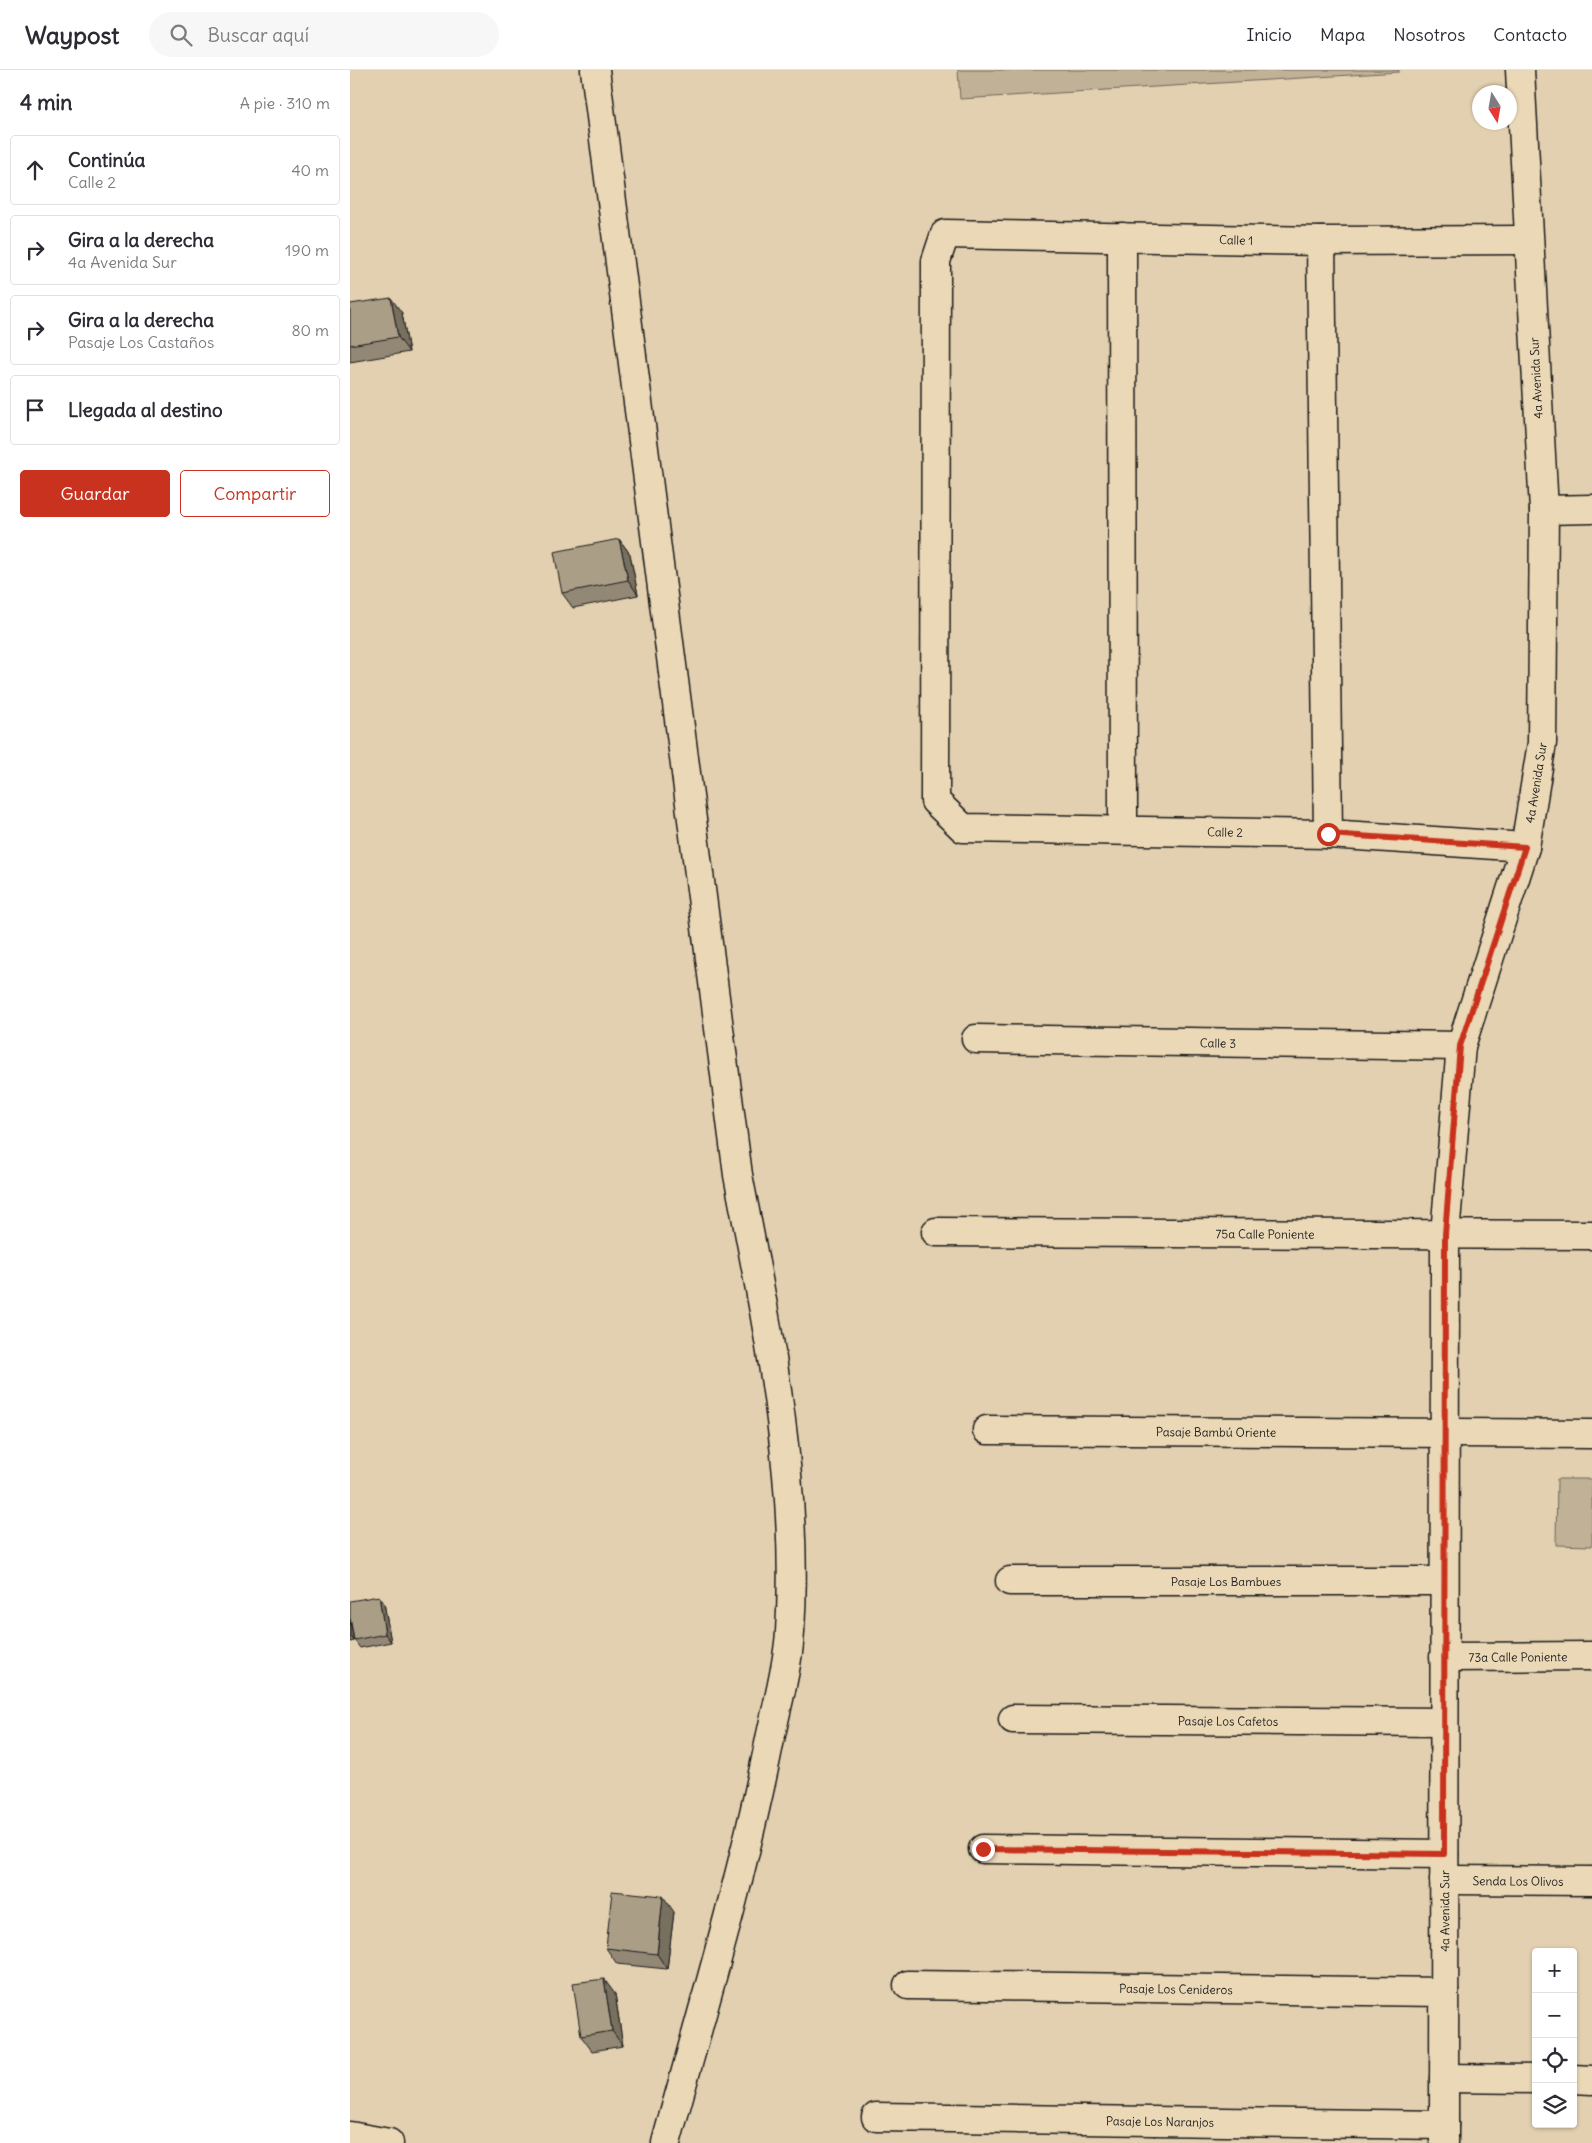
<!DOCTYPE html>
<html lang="es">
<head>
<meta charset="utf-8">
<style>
	body { margin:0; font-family:Delius,sans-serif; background:#f7f7f7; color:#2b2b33 }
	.controls { position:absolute; right:15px; bottom:15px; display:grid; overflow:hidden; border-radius:5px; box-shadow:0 1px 4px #0004 }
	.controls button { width:45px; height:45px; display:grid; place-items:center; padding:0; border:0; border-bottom:1px solid #e1e1e2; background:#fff; color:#2b2b33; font:25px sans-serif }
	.compass { position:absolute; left:1122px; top:15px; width:45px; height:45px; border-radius:50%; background:#fff; box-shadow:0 1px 4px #0004; rotate:169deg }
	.stop { position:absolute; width:15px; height:15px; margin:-11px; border:4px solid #c8321e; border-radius:50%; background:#fff }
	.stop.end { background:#c8321e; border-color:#fff; box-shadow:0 1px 5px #0008 }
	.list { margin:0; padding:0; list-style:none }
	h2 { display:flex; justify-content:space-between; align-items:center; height:65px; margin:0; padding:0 20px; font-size:21px }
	h2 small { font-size:16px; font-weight:400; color:#7c7c81 }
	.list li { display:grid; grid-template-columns:32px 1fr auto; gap:15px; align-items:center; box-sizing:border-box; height:70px; margin:0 10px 10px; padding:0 10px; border:1px solid #e1e1e2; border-radius:5px }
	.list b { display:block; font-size:19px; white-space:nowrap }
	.list p { margin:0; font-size:16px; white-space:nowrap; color:#7c7c81 }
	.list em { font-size:16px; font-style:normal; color:#7c7c81 }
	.actions { display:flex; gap:10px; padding:15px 20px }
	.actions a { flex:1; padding:11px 0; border:1px solid #c8321e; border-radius:5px; text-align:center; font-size:18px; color:#c8321e }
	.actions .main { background:#c8321e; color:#fff }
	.icon { flex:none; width:28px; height:28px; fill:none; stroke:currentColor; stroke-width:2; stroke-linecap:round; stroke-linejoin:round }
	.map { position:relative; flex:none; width:1242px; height:2073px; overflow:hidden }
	header { display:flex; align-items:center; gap:30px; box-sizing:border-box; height:70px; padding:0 25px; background:#fff; border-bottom:1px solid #e1e1e2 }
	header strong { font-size:24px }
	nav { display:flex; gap:28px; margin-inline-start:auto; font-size:18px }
	.search { width:350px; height:45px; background:#f7f7f7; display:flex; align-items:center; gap:12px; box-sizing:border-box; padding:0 18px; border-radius:28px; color:#7c7c81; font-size:19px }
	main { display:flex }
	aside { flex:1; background:#fff }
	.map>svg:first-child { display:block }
	.green { fill:#c1b297; stroke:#6e675a }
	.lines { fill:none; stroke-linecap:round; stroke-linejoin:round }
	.pedestrian-casing { stroke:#1c1c1c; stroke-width:31 }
	.minor-casing { stroke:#1c1c1c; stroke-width:31 }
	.pedestrian { stroke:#ead8b6; stroke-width:28 }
	.minor { stroke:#ead8b6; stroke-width:28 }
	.wall { fill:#938874; stroke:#1c1c1c }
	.shaded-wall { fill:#786f5e; stroke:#1c1c1c }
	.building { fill:#ab9e87; stroke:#1c1c1c }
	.route { stroke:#c8321e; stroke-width:6 }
	.labels { text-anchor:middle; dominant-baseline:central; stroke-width:4; stroke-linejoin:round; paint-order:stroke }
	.street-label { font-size:12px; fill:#1c1c1c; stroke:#ead8b6 }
</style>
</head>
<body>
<header>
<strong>Waypost</strong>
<div class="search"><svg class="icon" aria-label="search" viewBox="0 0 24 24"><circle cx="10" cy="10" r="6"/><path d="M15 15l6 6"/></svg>Buscar aquí</div>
<nav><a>Inicio</a><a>Mapa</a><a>Nosotros</a><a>Contacto</a></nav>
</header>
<main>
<aside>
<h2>4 min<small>A pie · 310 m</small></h2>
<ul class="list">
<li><svg class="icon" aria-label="ahead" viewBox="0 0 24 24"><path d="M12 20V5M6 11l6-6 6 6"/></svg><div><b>Continúa</b><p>Calle 2</p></div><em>40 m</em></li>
<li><svg class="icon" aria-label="right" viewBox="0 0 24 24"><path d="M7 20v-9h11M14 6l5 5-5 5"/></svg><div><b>Gira a la derecha</b><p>4a Avenida Sur</p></div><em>190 m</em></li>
<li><svg class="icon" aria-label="right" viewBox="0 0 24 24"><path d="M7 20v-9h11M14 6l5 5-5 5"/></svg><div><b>Gira a la derecha</b><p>Pasaje Los Castaños</p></div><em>80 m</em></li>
<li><svg class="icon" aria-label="arrive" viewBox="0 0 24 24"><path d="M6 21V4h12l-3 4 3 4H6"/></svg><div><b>Llegada al destino</b></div></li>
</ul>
<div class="actions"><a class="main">Guardar</a><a>Compartir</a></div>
</aside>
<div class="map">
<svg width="1242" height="2073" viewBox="0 0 1242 2073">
	<rect width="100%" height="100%" fill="#e2d0b0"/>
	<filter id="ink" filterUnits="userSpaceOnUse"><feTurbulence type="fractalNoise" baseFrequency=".02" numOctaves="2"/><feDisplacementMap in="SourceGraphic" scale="10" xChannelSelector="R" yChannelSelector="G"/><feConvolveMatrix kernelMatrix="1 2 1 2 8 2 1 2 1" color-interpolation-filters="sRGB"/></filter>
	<g filter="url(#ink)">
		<!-- green -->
		<path class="green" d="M608,0H1049V2L610,29Z
			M1207,1409H1242V1476L1206,1475Z"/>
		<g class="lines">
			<!-- pedestrian casing -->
			<g class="pedestrian-casing">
				<g id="pedestrian">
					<path id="s1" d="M660,1511H1094"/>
					<path id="s2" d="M663,1649L1094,1652"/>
					<path d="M633,1779L1094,1784"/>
					<path id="s3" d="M558,1915L1094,1922"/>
					<path id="s4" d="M526,2047L1094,2055"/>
				</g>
			</g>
			<!-- minor casing -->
			<g class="minor-casing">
				<g id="minor">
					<path d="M245,0L388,1105C417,1255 450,1409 440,1562C438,1597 426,1639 419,1674C392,1809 352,1941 316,2073"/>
					<path d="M772,167L773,760"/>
					<path d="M971,171L978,764"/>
					<path d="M1194,440L1242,439"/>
					<path id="s5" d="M1175,777L978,764L613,758L585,731L586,191L595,164L971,171L1178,170"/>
					<path id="s6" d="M626,969L1111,976"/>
					<path id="s7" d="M586,1162L1242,1165"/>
					<path id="s8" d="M637,1360L1242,1364"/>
					<path id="s9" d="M1094,1587L1242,1586"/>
					<path id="s10" d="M1094,1810L1242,1811"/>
					<path d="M1094,2008L1186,2009"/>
					<path d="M1223,2009L1242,2010"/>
					<path d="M0,2066L39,2073"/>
					<path id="s11" d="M1094,2073L1095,1164L1111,976L1175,777L1192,673L1194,440L1170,0"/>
				</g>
			</g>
			<!-- pedestrian -->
			<use href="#pedestrian" class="pedestrian"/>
			<!-- minor -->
			<use href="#minor" class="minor"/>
		</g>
		<!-- wall -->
		<path class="wall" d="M0,234L52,243L59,282L0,292Z
			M269,469L280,484L288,525L223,538L212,523Z
			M34,1533L41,1572L10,1578L4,1570Z
			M0,1550L4,1571L0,1572Z
			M324,1842L317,1899L267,1894L256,1878Z
			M265,1924L273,1976L242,1981L231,1966Z"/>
		<!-- shaded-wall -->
		<path class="shaded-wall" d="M41,228L52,243L59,282L48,267Z
			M269,469L280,484L288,525L278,510Z
			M29,1526L34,1533L41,1572L35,1564Z
			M0,1550L4,1571L0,1566Z
			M313,1826L324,1842L317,1899L307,1884Z
			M254,1909L265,1924L273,1976L262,1961Z"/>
		<!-- building -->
		<path class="building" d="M41,228L48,267L0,275V234Z
			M269,469L278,510L212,523L204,482Z
			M29,1526L35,1564L4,1570L0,1547V1531Z
			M262,1821L313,1826L307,1884L256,1878Z
			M254,1909L262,1961L231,1966L223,1913Z"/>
	</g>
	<g class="lines" filter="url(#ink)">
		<!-- route -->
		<path class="route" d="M633,1779L1094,1784L1095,1164L1110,976L1175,777L978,764"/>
	</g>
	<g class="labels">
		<!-- street labels -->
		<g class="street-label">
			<text stroke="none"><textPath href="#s5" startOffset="1461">Calle 1</textPath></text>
			<text transform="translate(1186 308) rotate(-93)">4a Avenida Sur</text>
			<text stroke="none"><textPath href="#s11" startOffset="1372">4a Avenida Sur</textPath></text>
			<text transform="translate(875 762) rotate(1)">Calle 2</text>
			<text stroke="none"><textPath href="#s6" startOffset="242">Calle 3</textPath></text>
			<text stroke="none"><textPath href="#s7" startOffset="329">75a Calle Poniente</textPath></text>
			<text stroke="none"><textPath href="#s8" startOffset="229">Pasaje Bambú Oriente</textPath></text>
			<text stroke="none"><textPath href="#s1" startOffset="216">Pasaje Los Bambues</textPath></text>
			<text stroke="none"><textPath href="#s9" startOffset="74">73a Calle Poniente</textPath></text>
			<text stroke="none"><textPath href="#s2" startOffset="215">Pasaje Los Cafetos</textPath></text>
			<text stroke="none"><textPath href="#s10" startOffset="74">Senda Los Olivos</textPath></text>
			<text stroke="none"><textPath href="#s11" startOffset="232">4a Avenida Sur</textPath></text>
			<text stroke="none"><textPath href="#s3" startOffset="268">Pasaje Los Cenideros</textPath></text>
			<text stroke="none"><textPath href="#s4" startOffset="284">Pasaje Los Naranjos</textPath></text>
		</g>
	</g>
</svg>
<div class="controls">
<button>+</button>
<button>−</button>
<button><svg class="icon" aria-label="locate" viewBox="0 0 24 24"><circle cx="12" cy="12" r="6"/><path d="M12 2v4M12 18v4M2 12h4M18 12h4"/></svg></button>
<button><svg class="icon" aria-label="layers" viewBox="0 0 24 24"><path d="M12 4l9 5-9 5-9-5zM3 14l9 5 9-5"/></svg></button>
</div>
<svg class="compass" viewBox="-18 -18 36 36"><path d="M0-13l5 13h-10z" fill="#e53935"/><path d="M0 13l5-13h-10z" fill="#7c7c81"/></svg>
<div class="stop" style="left:978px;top:764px"></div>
<div class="stop end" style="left:633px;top:1779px"></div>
</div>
</main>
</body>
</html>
